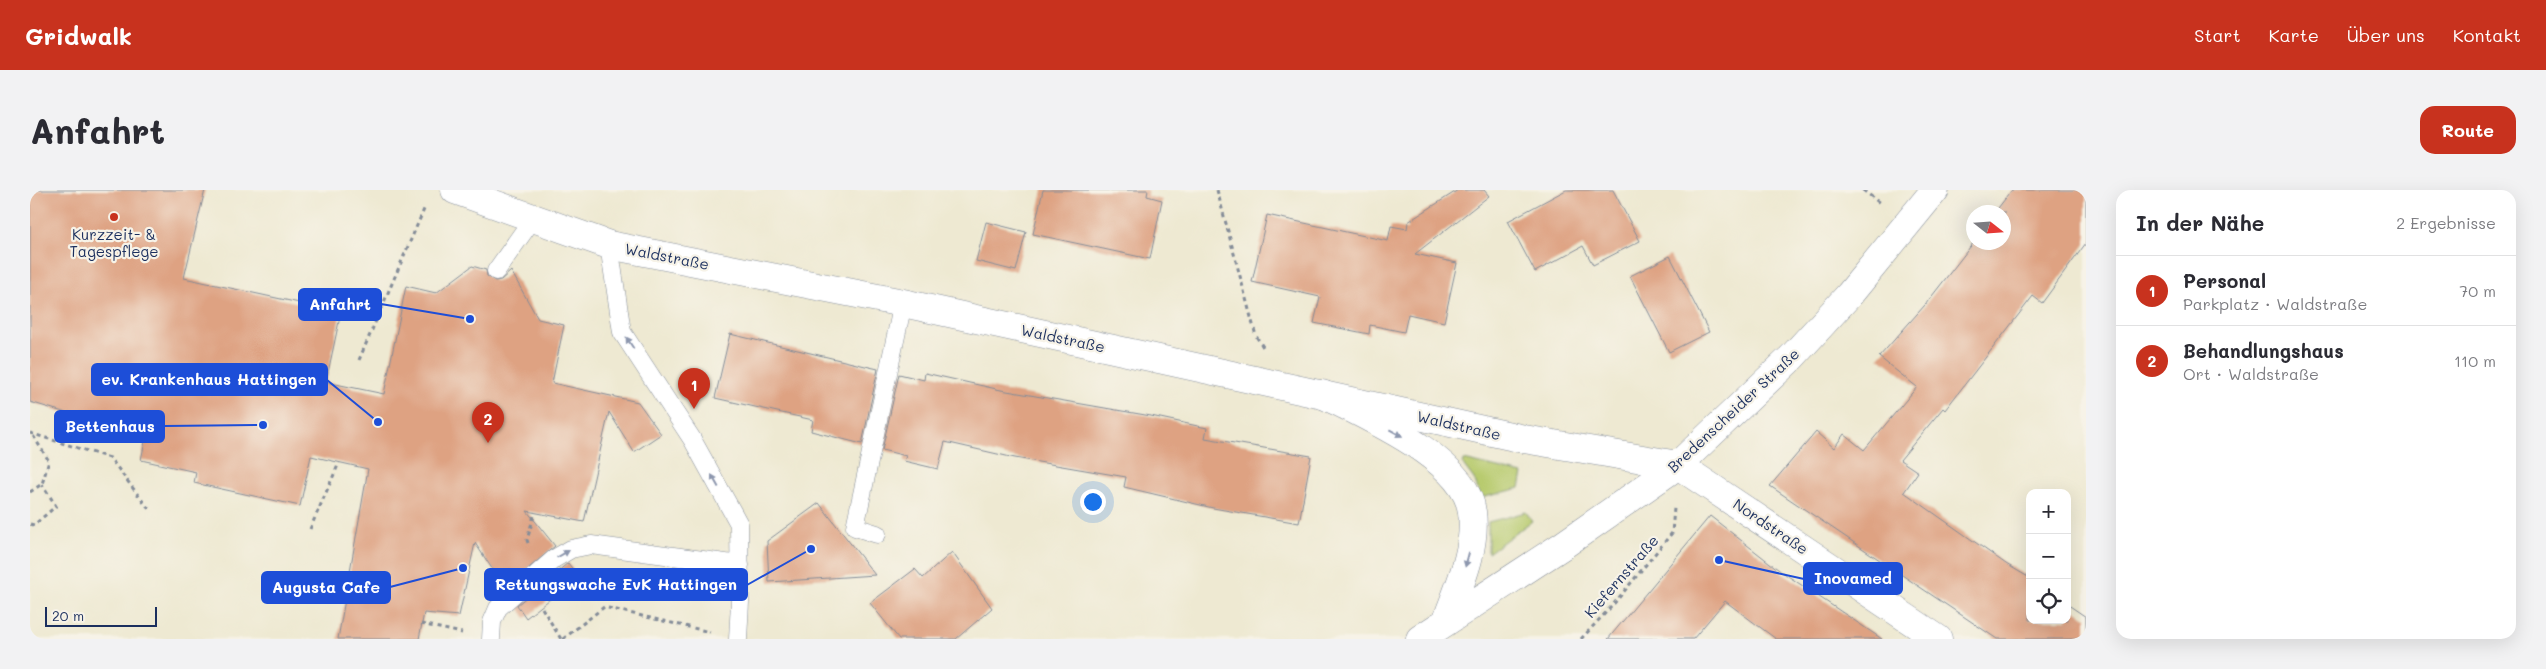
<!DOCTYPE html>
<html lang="de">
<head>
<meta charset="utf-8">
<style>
	body { margin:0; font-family:Mali,sans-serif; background:#f2f2f3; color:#2b2b33 }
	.controls { position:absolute; right:15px; bottom:15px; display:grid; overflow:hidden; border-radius:10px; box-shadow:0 5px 20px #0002 }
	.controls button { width:45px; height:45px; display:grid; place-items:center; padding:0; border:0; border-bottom:1px solid #e1e1e2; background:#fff; color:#2b2b33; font:25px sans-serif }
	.compass { position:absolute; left:1936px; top:15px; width:45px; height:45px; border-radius:50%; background:#fff; box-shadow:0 5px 20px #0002; rotate:107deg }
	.scale { position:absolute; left:15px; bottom:12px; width:112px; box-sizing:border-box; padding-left:5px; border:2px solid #1b2f5e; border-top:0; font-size:14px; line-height:18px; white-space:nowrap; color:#1b2f5e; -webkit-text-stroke:4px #f7f3e8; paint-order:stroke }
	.you { position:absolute; left:1062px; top:311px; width:18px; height:18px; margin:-12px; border:4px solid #fff; border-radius:50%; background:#1a73e8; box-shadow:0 0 0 8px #1a73e833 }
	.badge { display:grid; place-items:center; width:32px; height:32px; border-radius:50%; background:#c8321e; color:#fff; font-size:16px; font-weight:700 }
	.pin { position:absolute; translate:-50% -41px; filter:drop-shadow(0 1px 2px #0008) }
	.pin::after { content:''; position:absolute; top:26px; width:18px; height:15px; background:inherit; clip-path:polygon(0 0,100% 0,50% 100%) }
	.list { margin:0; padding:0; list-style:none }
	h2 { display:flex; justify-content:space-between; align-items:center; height:65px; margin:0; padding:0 20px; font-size:21px }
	h2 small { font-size:16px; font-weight:400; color:#7c7c81 }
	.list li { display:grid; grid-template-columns:32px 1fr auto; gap:15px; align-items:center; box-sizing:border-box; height:70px; padding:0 20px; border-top:1px solid #e1e1e2 }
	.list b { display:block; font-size:19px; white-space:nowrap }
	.list p { margin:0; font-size:16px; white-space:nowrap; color:#7c7c81 }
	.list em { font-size:16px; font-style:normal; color:#7c7c81 }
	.icon { flex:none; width:28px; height:28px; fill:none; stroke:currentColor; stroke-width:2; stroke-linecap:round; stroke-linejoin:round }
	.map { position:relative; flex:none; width:2056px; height:449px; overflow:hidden; border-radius:15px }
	header { display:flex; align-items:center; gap:30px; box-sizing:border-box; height:70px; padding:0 25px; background:#c8321e; color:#fff }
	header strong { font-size:24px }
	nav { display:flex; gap:28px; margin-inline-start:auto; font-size:18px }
	.intro { display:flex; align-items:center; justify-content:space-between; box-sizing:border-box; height:120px; padding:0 30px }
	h1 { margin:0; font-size:35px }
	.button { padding:12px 22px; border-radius:15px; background:#c8321e; color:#fff; font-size:18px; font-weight:700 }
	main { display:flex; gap:30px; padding:0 30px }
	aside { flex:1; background:#fff; border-radius:15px; box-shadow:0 5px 20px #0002 }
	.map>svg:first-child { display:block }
	.green { fill:#b8cb6e; stroke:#6a7d66 }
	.building { fill:#dea282 }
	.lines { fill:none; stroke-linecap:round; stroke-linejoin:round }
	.service-casing { stroke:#848c98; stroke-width:19 }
	.minor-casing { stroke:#848c98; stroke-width:29 }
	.primary-casing { stroke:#848c98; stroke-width:29 }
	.path { stroke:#848c98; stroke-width:3; stroke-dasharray:4 4; stroke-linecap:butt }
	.service { stroke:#fff; stroke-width:18 }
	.minor { stroke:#fff; stroke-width:28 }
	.primary { stroke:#fff; stroke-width:28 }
	.oneway { fill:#8d97ae }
	.poi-dot { fill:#c8321e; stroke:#f7f3e8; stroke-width:2 }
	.labels { text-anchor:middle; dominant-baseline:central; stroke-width:4.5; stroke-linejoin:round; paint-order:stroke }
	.poi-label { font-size:15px; fill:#1b2f5e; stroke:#f7f3e8 }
	.street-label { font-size:15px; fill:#1b2f5e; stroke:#f7f3e8 }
	.leader { fill:none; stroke:#1d4ed8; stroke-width:2 }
	.callout-dot { fill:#1d4ed8; stroke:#f7f3e8; stroke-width:2 }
	.callout { fill:#1d4ed8; stroke:#1d4ed8; stroke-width:2 }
	.callout-label { font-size:16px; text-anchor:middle; font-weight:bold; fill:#fff }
</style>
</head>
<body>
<header>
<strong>Gridwalk</strong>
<nav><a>Start</a><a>Karte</a><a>Über uns</a><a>Kontakt</a></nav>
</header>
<div class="intro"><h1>Anfahrt</h1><a class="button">Route</a></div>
<main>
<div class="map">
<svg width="2056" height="449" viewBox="0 0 2056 449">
	<rect width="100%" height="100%" fill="#f7f3e8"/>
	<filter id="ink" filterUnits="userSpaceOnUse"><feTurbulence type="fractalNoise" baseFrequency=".02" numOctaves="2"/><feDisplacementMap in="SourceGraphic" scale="10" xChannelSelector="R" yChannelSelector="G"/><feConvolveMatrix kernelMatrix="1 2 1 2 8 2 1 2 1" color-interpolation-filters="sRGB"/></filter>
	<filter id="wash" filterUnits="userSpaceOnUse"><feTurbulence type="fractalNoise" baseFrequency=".0096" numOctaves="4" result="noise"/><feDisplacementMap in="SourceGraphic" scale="20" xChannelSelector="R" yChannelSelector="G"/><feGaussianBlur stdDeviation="1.12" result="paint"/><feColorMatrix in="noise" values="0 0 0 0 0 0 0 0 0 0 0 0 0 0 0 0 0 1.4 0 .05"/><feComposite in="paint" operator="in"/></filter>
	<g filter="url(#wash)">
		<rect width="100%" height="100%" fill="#eee9d2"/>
		<!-- green -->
		<path class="green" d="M1434,270L1493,284L1490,298L1451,308L1444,289L1432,273Z
			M1496,322L1502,331L1458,363V332Z"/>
		<g id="blocks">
			<!-- building -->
			<path class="building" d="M0,0H175L154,88L311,122L296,192L354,204L376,96L406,103L442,76L456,80L457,86L465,91L471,90L481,81L508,129L534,135L522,193L608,212L631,244L604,262L579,222L554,332L497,321L525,356L475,398L445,353L429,426L394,423L389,449H308L338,279L281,266L270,316L164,293L166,282L111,270L116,247L0,212Z
				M1013,0H1118L1117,6L1132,10L1120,69L1003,44Z
				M1428,0H1454L1459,6L1385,64L1427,73L1414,132L1378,124L1374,142L1340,135L1339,144L1284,133L1290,107L1222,92L1237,25L1358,51L1361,36L1377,39L1378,32Z
				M1536,0H1583L1610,51L1563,75L1553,56L1505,82L1478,31Z
				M1982,0H2056V53L2012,113L2003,106L1915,220L1913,218L1870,270L1888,282L1874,302L1976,374L2000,388V430H2037V414L2056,427V449H1967L1740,296L1786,242L1804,258L1814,244L1834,260L1887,197L1849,167L1895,115L1944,52H1974V22H1965Z
				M956,32L996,42L986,81L946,71Z
				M1640,66L1679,142L1639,162L1600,86Z
				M700,144L848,179L832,254L781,241L783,230L685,208Z
				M895,183L971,200L1121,226L1177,238L1175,248L1281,266L1269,333L1183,318L1094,297L1096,287L985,268L915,252L908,279L874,271L876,266L852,260L869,184L894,190Z
				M789,313L845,385L739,392L737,351Z
				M1680,326L1749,380L1852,449H1746L1695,411L1663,449H1578Z
				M922,362L962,418L926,449H869L840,413L885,379L893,388Z
				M538,373L544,381L520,401L524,406L496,428L487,415Z"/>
		</g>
	</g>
	<g filter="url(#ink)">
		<use href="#blocks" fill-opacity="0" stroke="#848c98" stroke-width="1"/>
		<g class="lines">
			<!-- service casing -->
			<g class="service-casing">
				<path id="service" d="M579,55L592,142L662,249L709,334L710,412L708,449
					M466,81L504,27
					M847,344L825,337L873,113
					M461,449L462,432L468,418L524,369L541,359L561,355L710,375"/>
			</g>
			<!-- minor casing -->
			<g class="minor-casing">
				<path id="minor" d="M425,0L579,55L873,113L1494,249L1648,275L1908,449"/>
			</g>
			<!-- primary casing -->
			<g class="primary-casing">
				<path id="primary" d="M1292,204C1335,226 1436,269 1442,322C1447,360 1428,398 1416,432
					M1390,449L1532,356L1648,275L1762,167L1819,105L1905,0"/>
			</g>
			<!-- path -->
			<path class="path" d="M1187,0L1226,146L1233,157
				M1833,0L1851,14
				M329,170L395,17
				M0,243L80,268L121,322
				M0,302L12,294L19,271L2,244
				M0,334L4,335L26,316L12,294
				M280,339L309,273
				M498,353L497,350L505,322
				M512,418L531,449
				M391,434L432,443
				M533,449L574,417L680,442
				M1551,449L1582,416L1642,343L1644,318"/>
			<!-- service -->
			<use href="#service" class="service"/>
			<!-- minor -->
			<use href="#minor" class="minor"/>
			<!-- primary -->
			<use href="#primary" class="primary"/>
		</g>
		<!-- one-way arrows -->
		<defs><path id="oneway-solid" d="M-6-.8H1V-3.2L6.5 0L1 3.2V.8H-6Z" transform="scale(1.25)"/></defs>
		<g class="oneway">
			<use href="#oneway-solid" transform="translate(600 153) rotate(-123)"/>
			<use href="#oneway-solid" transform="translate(1366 243) rotate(28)"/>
			<use href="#oneway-solid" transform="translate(685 291) rotate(-119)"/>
			<use href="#oneway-solid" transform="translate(533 364) rotate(-30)"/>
			<use href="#oneway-solid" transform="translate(1437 370) rotate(105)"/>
		</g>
	</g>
	<!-- markers -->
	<circle class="poi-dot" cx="84" cy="27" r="5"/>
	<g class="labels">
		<!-- poi labels -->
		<g class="poi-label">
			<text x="84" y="44">Kurzzeit- &amp;<tspan x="84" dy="17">Tagespflege</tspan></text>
		</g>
		<!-- street labels -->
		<g class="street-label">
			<text transform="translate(637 66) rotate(11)">Waldstraße</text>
			<text transform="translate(1033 148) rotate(12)">Waldstraße</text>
			<text transform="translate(1703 220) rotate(-43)">Bredenscheider Straße</text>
			<text transform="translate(1429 235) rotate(13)">Waldstraße</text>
			<text transform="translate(1741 336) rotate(34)">Nordstraße</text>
			<text transform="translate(1591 386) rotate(-49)">Kiefernstraße</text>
		</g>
	</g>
	<!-- callouts -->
	<path class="leader" d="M440 129L351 114M348 232L297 190M233 235L134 236M1689 370L1774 389M781 359L717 395M433 378L360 397"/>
	<g class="callout-dot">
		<circle cx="440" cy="129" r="5"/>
		<circle cx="348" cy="232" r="5"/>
		<circle cx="233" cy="235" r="5"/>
		<circle cx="1689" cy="370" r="5"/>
		<circle cx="781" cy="359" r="5"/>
		<circle cx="433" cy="378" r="5"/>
	</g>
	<g class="callout">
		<rect x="269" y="99" width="82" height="31" rx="5"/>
		<rect x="62" y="174" width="235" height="31" rx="5"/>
		<rect x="25" y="221" width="109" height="31" rx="5"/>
		<rect x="1774" y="373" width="98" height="31" rx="5"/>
		<rect x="455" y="379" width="262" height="31" rx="5"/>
		<rect x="232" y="382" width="128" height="31" rx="5"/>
	</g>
	<g class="callout-label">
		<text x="310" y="120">Anfahrt</text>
		<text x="179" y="195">ev. Krankenhaus Hattingen</text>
		<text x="80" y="242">Bettenhaus</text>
		<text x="1823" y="394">Inovamed</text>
		<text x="586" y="400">Rettungswache EvK Hattingen</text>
		<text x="296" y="403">Augusta Cafe</text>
	</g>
</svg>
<div class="controls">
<button>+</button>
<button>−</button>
<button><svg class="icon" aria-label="locate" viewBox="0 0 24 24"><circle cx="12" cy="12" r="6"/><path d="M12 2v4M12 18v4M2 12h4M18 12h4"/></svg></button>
</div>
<svg class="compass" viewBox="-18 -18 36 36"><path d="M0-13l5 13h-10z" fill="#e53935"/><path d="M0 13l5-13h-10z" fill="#7c7c81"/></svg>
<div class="scale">20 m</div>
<div class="you"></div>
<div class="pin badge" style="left:664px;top:219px">1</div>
<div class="pin badge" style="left:458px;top:253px">2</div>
</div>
<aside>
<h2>In der Nähe<small>2 Ergebnisse</small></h2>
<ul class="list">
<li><span class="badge">1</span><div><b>Personal</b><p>Parkplatz · Waldstraße</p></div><em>70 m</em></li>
<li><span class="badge">2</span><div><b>Behandlungshaus</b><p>Ort · Waldstraße</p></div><em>110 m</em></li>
</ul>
</aside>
</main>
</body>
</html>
